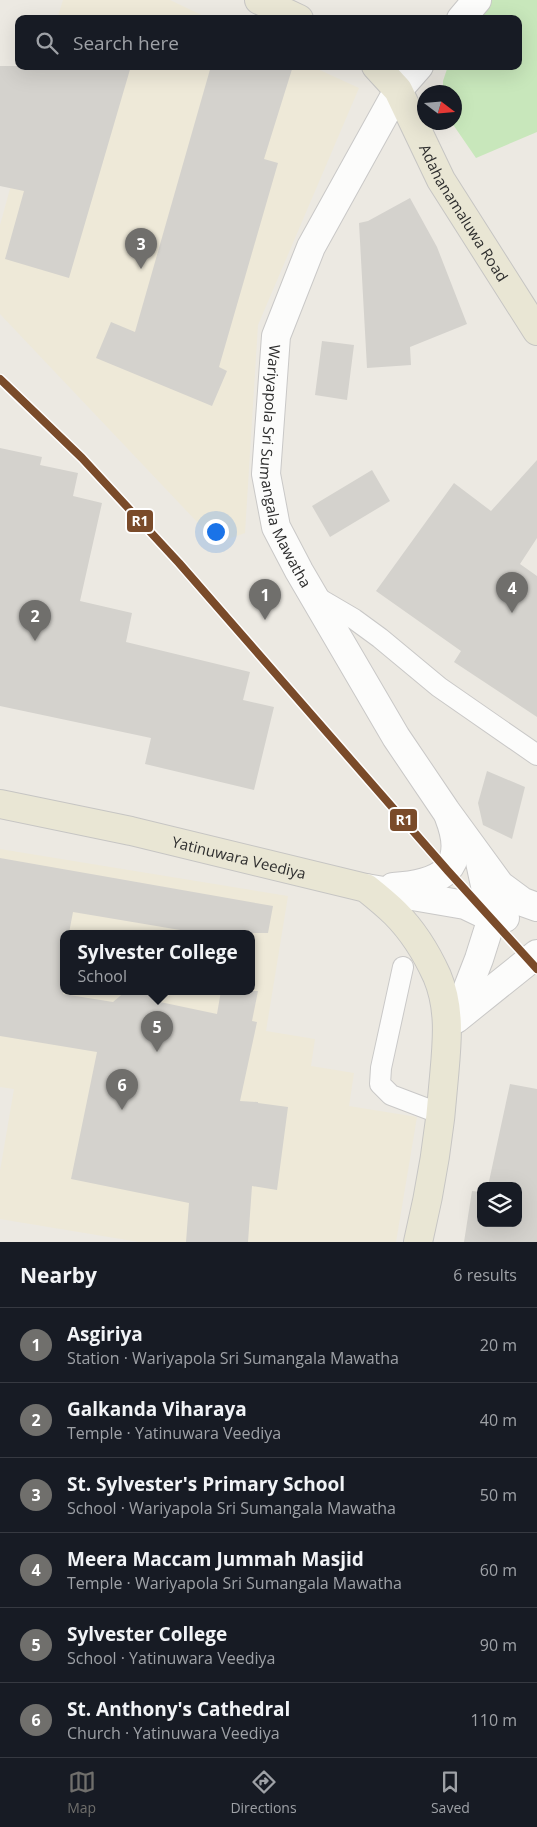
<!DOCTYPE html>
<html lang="en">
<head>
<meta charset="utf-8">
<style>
	body { margin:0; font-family:"Open Sans",sans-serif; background:#20242c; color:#f1f3f6 }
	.controls { position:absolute; right:15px; bottom:15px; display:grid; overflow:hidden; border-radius:10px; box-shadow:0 5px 20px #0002 }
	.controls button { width:45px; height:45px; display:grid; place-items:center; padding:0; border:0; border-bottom:1px solid #363941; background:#171b24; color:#f1f3f6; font:25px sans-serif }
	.compass { position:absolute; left:417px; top:85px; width:45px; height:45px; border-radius:50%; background:#171b24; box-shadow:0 5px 20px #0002; rotate:106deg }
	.you { position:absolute; left:215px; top:531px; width:18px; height:18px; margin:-12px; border:4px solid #fff; border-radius:50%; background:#1a73e8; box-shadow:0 0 0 8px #1a73e833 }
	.badge { display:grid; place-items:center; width:32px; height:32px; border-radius:50%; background:#706f6c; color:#fff; font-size:16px; font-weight:700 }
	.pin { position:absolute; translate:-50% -41px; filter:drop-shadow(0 1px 2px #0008) }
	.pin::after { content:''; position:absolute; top:26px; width:18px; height:15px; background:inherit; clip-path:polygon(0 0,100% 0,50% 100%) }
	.popup { position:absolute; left:60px; top:930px; width:195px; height:65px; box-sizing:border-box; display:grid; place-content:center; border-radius:10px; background:#171b24; filter:drop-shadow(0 1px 4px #0005); font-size:16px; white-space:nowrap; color:#9ea1a6 }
	.popup b { font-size:19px; color:#f1f3f6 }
	.popup::after { content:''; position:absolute; left:50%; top:100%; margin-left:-10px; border:10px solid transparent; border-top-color:#171b24 }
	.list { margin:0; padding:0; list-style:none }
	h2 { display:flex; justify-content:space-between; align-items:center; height:65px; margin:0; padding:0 20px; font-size:21px }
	h2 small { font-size:16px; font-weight:400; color:#9ea1a6 }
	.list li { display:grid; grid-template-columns:32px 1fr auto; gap:15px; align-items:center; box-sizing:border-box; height:75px; padding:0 20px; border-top:1px solid #363941 }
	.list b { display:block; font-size:19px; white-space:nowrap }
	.list p { margin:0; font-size:16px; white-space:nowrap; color:#9ea1a6 }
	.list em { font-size:16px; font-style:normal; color:#9ea1a6 }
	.icon { flex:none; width:28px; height:28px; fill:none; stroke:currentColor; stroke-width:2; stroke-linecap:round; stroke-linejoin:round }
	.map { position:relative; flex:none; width:537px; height:1242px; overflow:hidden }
	.search { position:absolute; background:#171b24; box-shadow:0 5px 20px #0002; left:15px; right:15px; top:15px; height:55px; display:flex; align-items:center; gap:12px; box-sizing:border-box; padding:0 18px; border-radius:10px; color:#9ea1a6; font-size:19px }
	.sheet { height:515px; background:#171b24 }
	nav { display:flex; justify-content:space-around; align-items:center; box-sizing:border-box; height:70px; border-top:1px solid #363941; background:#171b24; font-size:14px; color:#9ea1a6 }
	nav a { display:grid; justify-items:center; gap:2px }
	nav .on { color:#706f6c }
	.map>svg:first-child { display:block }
	.education { fill:#eee9d8; fill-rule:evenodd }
	.green { fill:#c8e7bb }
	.building { fill:#d4d2cd }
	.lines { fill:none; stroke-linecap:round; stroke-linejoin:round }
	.lane-casing { stroke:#c9c8c7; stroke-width:22 }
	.secondary-casing { stroke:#c9c8c7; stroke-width:30 }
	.primary-casing { stroke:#c6c5c3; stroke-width:30 }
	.lane { stroke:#fcfcfb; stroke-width:20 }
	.secondary { stroke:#fcfcfb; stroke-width:28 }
	.primary { stroke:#e9e6d4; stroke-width:28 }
	.rail-1-casing { stroke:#fff; stroke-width:11 }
	.rail-1 { stroke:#7a4b2a; stroke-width:8 }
	.labels { text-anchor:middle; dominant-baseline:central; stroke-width:4; stroke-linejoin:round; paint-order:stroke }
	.street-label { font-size:15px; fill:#2d2d2d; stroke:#fff }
	.line-badge { stroke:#fff; stroke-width:2 }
	.badge-label { font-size:14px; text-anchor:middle; font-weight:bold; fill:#fff }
</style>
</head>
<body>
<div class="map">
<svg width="537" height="1242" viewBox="0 0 537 1242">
	<rect width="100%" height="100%" fill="#ece9e2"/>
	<!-- education -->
	<path class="education" d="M63,0H170L210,19H57Z
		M44,66H311L359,88L258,325L245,533L217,543L0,314V225Z
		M0,849L288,896L266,1031L315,1039L311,1066L354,1073L349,1106L417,1117L396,1242H139L0,1219V1171L14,1089L0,1087ZM63,933H251V991H63Z"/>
	<!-- green -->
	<path class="green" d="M492,0H537V132L476,158L452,123L454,122V92H443V81L448,66H518V19H477Z"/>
	<!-- building -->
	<path class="building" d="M0,66H131L69,278L5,259L24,191L0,186Z
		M211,66H293L264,159L278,163L219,367L227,371L212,406L96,358L111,322L135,332Z
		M410,198L437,247L467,324L410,347L411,365L367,368L359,223L368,221Z
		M322,341L354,345L347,400L315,395Z
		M0,448L42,457L40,465L78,473L73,496L102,503L80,601L132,613L126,642L250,672L243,700L274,707L254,790L145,764L151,738L0,706Z
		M537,460V538L520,564L537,576V717L454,662L461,651L376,591L454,483L491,511Z
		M372,470L390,501L330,537L312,506Z
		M487,771L525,787L512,839L483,825L478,803Z
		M0,858L273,906L268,933H198L73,912L69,933H63V994L113,1002L126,991H150L160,1002L217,1014L221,991H258L252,1021L257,1022L240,1101L258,1102V1103L288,1107L277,1190L252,1186L248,1242H186L189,1203L71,1179L97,1052L0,1036Z
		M510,1084L537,1089V1242H464L472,1191L481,1192V1223H518V1186H488Z"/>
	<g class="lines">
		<!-- lane casing -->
		<g class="lane-casing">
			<path id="lane" d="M313,595L354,619L380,638L439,687L537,755
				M403,967L381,1068L380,1084L391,1095L441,1114"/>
		</g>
		<!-- secondary casing -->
		<g class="secondary-casing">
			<g id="secondary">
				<path d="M461,19L477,0"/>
				<path id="s1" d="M419,66L398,90L311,247L276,336L266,474L276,527L299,571L396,737L446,811L500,885L523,902L537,907"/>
				<path d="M393,887C441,884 469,869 449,817"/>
				<path d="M366,888L465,905L492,918H505"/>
				<path d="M456,1019L537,954"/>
				<path d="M448,1025L465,995L479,959L492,918L480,862"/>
			</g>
		</g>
		<!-- primary casing -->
		<g class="primary-casing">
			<g id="primary">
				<path d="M259,0L299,19"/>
				<path id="s2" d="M376,66L398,90L441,180L537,331"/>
				<path id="s3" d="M0,804L131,831L366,888C376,896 386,904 395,913C412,930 427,954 437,976C451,1009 447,1043 444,1077C440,1133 431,1188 418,1242"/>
			</g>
		</g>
		<!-- lane -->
		<use href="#lane" class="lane"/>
		<!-- secondary -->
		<use href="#secondary" class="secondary"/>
		<!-- primary -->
		<use href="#primary" class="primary"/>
		<!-- rail-1 casing -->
		<g class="rail-1-casing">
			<path id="rail-1" d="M0,379L82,458L179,563L448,871L537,969"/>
		</g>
		<!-- rail-1 -->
		<use href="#rail-1" class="rail-1"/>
	</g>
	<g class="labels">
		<!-- street labels -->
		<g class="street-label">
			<text stroke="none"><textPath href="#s2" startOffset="172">Adahanamaluwa Road</textPath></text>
			<text stroke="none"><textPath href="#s1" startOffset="441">Wariyapola Sri Sumangala Mawatha</textPath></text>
			<text stroke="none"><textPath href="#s3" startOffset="245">Yatinuwara Veediya</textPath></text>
		</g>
	</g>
	<g class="line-badge">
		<rect x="126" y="509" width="28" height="24" rx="5" fill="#7a4b2a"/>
		<rect x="389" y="808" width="29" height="24" rx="5" fill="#7a4b2a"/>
	</g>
	<g class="badge-label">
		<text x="140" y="526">R1</text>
		<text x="404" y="825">R1</text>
	</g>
</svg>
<div class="controls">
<button><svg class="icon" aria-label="layers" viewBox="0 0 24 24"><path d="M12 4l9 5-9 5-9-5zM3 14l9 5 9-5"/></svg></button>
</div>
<svg class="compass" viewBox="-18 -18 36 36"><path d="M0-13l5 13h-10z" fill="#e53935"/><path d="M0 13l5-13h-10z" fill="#9ea1a6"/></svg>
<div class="you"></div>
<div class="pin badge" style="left:265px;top:620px">1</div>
<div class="pin badge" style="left:35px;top:641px">2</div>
<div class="pin badge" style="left:141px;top:269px">3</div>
<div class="pin badge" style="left:512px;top:613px">4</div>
<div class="pin badge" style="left:157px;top:1052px">5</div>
<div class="popup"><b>Sylvester College</b>School</div>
<div class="pin badge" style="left:122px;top:1110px">6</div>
<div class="search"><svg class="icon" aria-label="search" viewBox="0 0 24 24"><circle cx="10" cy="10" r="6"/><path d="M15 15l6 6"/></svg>Search here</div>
</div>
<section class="sheet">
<h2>Nearby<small>6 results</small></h2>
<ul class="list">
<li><span class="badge">1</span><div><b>Asgiriya</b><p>Station · Wariyapola Sri Sumangala Mawatha</p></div><em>20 m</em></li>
<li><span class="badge">2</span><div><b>Galkanda Viharaya</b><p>Temple · Yatinuwara Veediya</p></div><em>40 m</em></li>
<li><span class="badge">3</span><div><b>St. Sylvester's Primary School</b><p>School · Wariyapola Sri Sumangala Mawatha</p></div><em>50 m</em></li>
<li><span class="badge">4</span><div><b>Meera Maccam Jummah Masjid</b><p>Temple · Wariyapola Sri Sumangala Mawatha</p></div><em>60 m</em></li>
<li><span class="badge">5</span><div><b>Sylvester College</b><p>School · Yatinuwara Veediya</p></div><em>90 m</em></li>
<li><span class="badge">6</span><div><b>St. Anthony's Cathedral</b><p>Church · Yatinuwara Veediya</p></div><em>110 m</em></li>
</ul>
</section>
<nav>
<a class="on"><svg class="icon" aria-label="map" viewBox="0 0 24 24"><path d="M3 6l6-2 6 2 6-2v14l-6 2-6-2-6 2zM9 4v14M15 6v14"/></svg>Map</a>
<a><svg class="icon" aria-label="directions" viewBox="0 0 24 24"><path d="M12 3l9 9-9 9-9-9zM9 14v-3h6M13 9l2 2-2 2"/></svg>Directions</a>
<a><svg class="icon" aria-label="saved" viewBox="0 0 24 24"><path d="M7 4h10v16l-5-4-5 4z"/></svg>Saved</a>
</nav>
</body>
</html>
